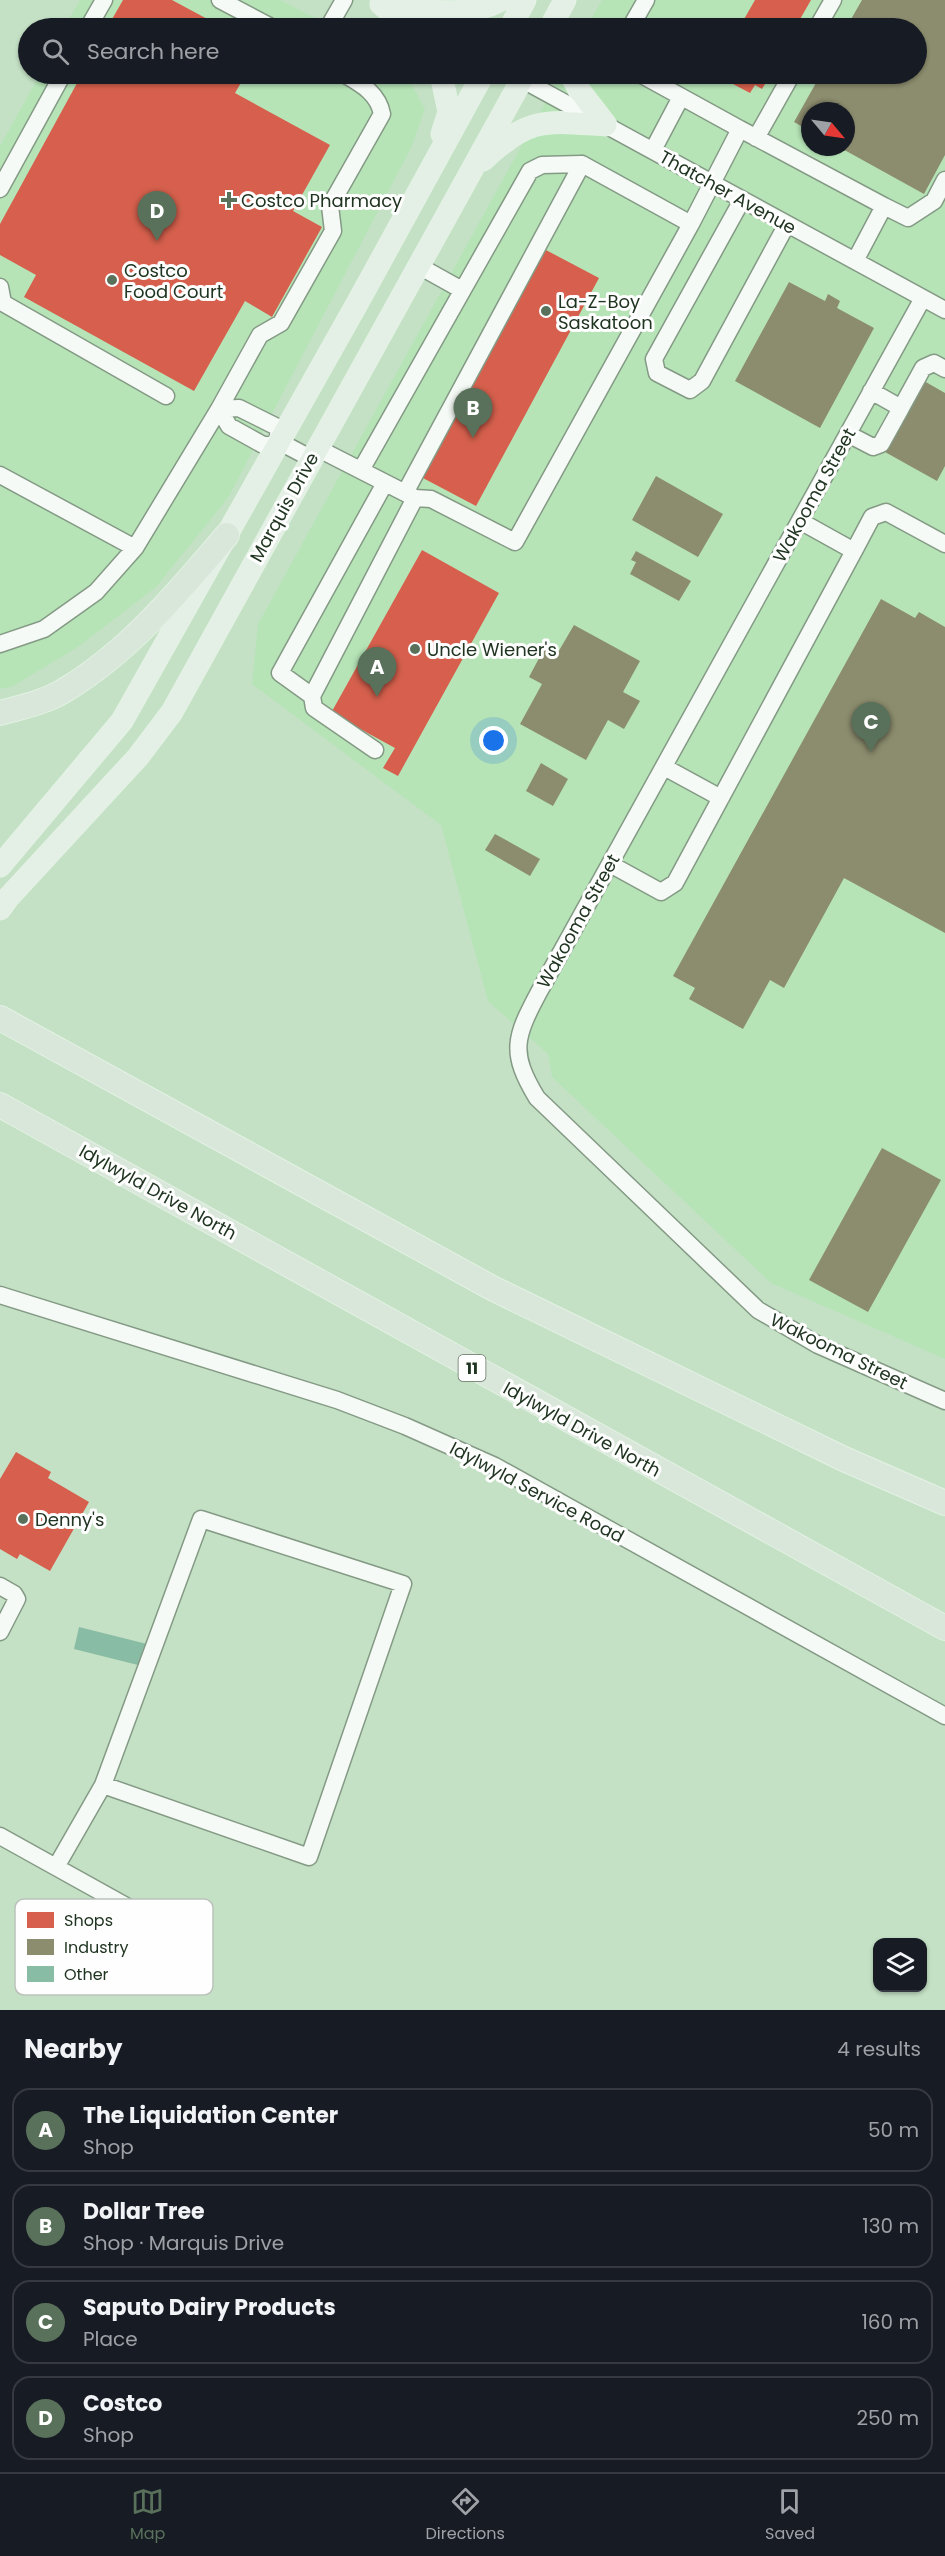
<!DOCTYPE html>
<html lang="en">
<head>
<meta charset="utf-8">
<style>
	body { margin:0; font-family:Poppins,sans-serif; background:#20242c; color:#f1f3f6 }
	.controls { position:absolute; right:18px; bottom:18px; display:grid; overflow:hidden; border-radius:12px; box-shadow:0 2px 4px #0004 }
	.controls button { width:54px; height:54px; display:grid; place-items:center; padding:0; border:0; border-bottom:2px solid #363941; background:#171b24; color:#f1f3f6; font:30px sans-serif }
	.compass { position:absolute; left:801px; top:102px; width:54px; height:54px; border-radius:50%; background:#171b24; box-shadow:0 2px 4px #0004; rotate:119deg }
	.you { position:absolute; left:494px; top:741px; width:21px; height:21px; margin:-15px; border:4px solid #fff; border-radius:50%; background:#1a73e8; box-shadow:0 0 0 9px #1a73e833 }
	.badge { display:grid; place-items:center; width:39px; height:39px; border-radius:50%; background:#59715a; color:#fff; font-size:20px; font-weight:700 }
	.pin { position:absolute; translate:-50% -50px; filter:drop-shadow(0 2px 3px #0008) }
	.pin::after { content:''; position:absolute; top:32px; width:21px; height:18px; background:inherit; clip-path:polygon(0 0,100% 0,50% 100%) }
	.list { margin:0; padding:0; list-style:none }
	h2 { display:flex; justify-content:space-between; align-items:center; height:78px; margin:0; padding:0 24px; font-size:26px }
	h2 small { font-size:20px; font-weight:400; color:#9ea1a6 }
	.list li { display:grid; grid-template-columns:39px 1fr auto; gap:18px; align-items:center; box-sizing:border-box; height:84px; margin:0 12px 12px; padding:0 12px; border:2px solid #363941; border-radius:18px }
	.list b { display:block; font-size:22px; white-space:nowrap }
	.list p { margin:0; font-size:20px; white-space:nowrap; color:#9ea1a6 }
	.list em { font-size:20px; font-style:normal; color:#9ea1a6 }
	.icon { flex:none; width:33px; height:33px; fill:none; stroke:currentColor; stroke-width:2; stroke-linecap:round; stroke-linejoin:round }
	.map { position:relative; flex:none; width:945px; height:2010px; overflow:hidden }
	.search { position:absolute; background:#171b24; box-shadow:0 2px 4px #0004; left:18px; right:18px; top:18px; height:66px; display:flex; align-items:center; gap:15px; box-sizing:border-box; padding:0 21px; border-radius:33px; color:#9ea1a6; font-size:22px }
	.sheet { height:462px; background:#171b24 }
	nav { display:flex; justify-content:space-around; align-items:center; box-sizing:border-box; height:84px; border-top:2px solid #363941; background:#171b24; font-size:16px; color:#9ea1a6 }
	nav a { display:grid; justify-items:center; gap:3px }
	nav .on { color:#59715a }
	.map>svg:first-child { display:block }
	.built { fill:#b6e4b7; fill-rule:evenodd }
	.shops { fill:#d6604d }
	.industry { fill:#8c8c6e }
	.building { fill:#89bca4 }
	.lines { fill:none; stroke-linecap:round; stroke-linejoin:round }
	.minor-casing { stroke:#849a85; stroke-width:19 }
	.major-casing { stroke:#e4f2e5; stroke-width:23 }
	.highway-casing { stroke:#e4f2e5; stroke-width:26 }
	.minor { stroke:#f6faf6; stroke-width:16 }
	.major { stroke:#e4efe5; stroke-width:21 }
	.highway { stroke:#d8e7d9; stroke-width:24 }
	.poi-dot { fill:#59715a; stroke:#fefefe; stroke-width:2 }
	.labels { text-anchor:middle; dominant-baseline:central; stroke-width:6; stroke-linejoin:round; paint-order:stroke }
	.shield { fill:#fefefe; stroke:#637163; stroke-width:1.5 }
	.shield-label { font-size:16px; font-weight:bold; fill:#203521 }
	.street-label { font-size:18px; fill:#203521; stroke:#fefefe }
	.poi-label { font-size:18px; fill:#203521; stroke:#fefefe; text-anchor:start }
	.key { fill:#fefefe; stroke:#bbc2bc; stroke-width:1.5 }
	.key-label { font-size:16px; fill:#203521 }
</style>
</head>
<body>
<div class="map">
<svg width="945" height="2010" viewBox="0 0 945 2010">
	<rect width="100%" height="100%" fill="#c4e1c5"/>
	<!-- built -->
	<path class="built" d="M80,0H280L335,28H64Z
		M602,0H945V1359L771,1283L552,1077L548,1054L488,1001L441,825L252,684L258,624L561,74H916V28H586ZM810,111H846V147H810Z
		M40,74H406L425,109L411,148L228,498L156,587L78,647L13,686L0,689V146Z"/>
	<!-- shops -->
	<path class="shops" d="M123,0H172L224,28H107Z
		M755,0H811L795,28H739Z
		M82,74H246L235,93L330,145L293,211L322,227L272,317L245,301L194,391L24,297L36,275L0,255V224Z
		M714,74H771L762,89L755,85L750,93Z
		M544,249L599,278L476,506L421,477Z
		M422,550L499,593L398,776L383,768L395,748L331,713Z
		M16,1452L51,1472L48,1478L89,1502L50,1571L20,1554L17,1559L0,1549V1479Z"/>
	<!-- industry -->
	<path class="industry" d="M862,0H945V155L924,194L839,147H846V111H810V131L794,122L821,74H916V28H846Z
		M789,282L825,301L828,294L840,301L837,308L874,328L820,428L735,381Z
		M924,381L945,393V466L937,481L885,452Z
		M656,476L723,514L698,557L632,520Z
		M636,551L691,581L679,601L630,574L636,562L631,560Z
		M881,599L915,618L919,612L945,627V933L844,878L784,988L770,980L743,1029L689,999L695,988L673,976Z
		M574,625L640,661L623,692L640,701L624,729L608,720L586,760L520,724L542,684L529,677L545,647L557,654Z
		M541,763L568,779L553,806L526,791Z
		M495,834L540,859L530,876L485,850Z
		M882,1148L941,1180L868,1312L809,1280Z"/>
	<!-- building -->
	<path class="building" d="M79,1627L147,1644L142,1666L74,1649Z"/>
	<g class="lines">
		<!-- minor casing -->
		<g class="minor-casing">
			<path id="minor" d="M220,0L273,28
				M397,12L428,28
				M88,28L104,0
				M328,28L344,0
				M630,28L646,0
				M817,28L833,0
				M512,74L945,310
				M640,74L740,129
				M756,138L792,74
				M653,150L681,97
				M0,189L63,74
				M742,200L654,359L657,373L690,390L702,381L787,224
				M884,206L908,218L934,201L945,180
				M419,266L462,290
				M0,287L3,303L166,396
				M923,298L539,992C515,1037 509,1052 537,1098L758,1310L818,1345L945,1401
				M871,391L901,408L923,368L934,363L945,369
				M219,409L229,426L265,446L280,442L312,459
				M219,409L239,408L277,427L280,442
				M848,434L873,447L881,444L901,408
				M317,448L415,498L431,499L515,542L691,224L740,129L884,206L855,261
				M361,470L530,171L542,165L582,164L691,224
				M0,475L135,548
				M385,483L280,673L312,696L415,498
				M405,493L582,164
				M854,551L872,517L886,512L945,544
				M0,644L44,629L96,592L135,548L219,409L260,335L281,323L333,231L330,206L382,114C378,93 361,84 344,74
				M312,696L314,708L375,750
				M664,767L721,798
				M610,864L661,892L675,883L854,551L800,521
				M0,1295L337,1400L405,1426L495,1466L945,1716
				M0,1586L14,1594L17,1599L0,1632
				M0,1836L171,1931
				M56,1867L103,1785L309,1857L403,1584L201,1519L103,1785"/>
		</g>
		<!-- major casing -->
		<g class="major-casing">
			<path id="major" d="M381,4C420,10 465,20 501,0
				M381,4L408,28
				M510,28L525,0
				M550,28L565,0
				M441,74L449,112L442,134
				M571,74L579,90L606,125
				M483,160C530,116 545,121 606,125
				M0,866L122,721L358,302L483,74
				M0,909L8,898L138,757L172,712L525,74"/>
		</g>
		<!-- highway casing -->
		<g class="highway-casing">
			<path id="highway" d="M0,713C22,707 46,702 65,690C130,651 178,592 227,535
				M0,1018L494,1289L844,1459L945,1503
				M0,1105L945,1628"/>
		</g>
		<!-- minor -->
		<use href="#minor" class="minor"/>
		<!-- major -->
		<use href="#major" class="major"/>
		<!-- highway -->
		<use href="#highway" class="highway"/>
	</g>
	<!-- markers -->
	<g class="poi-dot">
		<path d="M226 191h6v6h6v6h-6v6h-6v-6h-6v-6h6z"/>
		<circle cx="112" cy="280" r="6"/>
		<circle cx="546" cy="311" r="6"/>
		<circle cx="415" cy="649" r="6"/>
		<circle cx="23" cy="1519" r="6"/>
	</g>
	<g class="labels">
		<!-- shield labels -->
		<rect class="shield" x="458.5" y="1355" width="27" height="26" rx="4.5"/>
		<g class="shield-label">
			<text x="472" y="1368">11</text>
		</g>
		<!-- street labels -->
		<g class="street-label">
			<text transform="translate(728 192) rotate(29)">Thatcher Avenue</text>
			<text transform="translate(814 495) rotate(-61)">Wakooma Street</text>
			<text transform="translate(284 507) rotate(-61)">Marquis Drive</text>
			<text transform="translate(578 921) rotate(-61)">Wakooma Street</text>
			<text transform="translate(158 1192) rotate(29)">Idylwyld Drive North</text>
			<text transform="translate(839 1351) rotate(26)">Wakooma Street</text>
			<text transform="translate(582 1429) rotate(29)">Idylwyld Drive North</text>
			<text transform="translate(537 1492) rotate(28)">Idylwyld Service Road</text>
		</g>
		<!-- poi labels -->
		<g class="poi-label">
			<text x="241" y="200">Costco Pharmacy</text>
			<text x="124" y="270">Costco<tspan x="124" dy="21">Food Court</tspan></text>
			<text x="558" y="301">La-Z-Boy<tspan x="558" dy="21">Saskatoon</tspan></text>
			<text x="427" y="649">Uncle Wiener's</text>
			<text x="35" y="1519">Denny's</text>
		</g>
	</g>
	<!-- legend -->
	<rect x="15" y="1899" width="198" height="96" rx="9" class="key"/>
	<rect x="27" y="1912" width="27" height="16" fill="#d6604d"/>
	<rect x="27" y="1939" width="27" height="16" fill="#8c8c6e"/>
	<rect x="27" y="1966" width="27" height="16" fill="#89bca4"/>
	<g class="key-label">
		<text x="64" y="1926">Shops</text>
		<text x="64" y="1953">Industry</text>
		<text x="64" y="1980">Other</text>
	</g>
</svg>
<div class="controls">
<button><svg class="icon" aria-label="layers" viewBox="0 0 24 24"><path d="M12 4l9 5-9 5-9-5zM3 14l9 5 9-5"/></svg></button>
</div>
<svg class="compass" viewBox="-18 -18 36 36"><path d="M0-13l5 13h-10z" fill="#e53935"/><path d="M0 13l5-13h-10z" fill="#9ea1a6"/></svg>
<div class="you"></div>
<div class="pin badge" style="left:377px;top:697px">A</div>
<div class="pin badge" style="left:473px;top:438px">B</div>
<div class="pin badge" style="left:871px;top:752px">C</div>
<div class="pin badge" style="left:157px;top:241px">D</div>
<div class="search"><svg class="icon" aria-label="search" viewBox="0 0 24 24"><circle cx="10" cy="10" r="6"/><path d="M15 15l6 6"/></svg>Search here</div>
</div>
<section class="sheet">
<h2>Nearby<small>4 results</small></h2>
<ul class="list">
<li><span class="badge">A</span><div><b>The Liquidation Center</b><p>Shop</p></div><em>50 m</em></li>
<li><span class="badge">B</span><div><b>Dollar Tree</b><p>Shop · Marquis Drive</p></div><em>130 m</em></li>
<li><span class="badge">C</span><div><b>Saputo Dairy Products</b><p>Place</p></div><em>160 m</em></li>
<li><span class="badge">D</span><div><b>Costco</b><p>Shop</p></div><em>250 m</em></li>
</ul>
</section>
<nav>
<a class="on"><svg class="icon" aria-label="map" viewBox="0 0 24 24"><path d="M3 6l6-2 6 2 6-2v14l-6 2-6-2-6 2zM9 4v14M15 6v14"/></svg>Map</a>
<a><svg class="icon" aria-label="directions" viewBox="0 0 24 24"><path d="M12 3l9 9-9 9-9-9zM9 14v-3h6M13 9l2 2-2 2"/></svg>Directions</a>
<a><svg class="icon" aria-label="saved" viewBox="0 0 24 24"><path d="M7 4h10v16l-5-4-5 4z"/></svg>Saved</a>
</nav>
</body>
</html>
